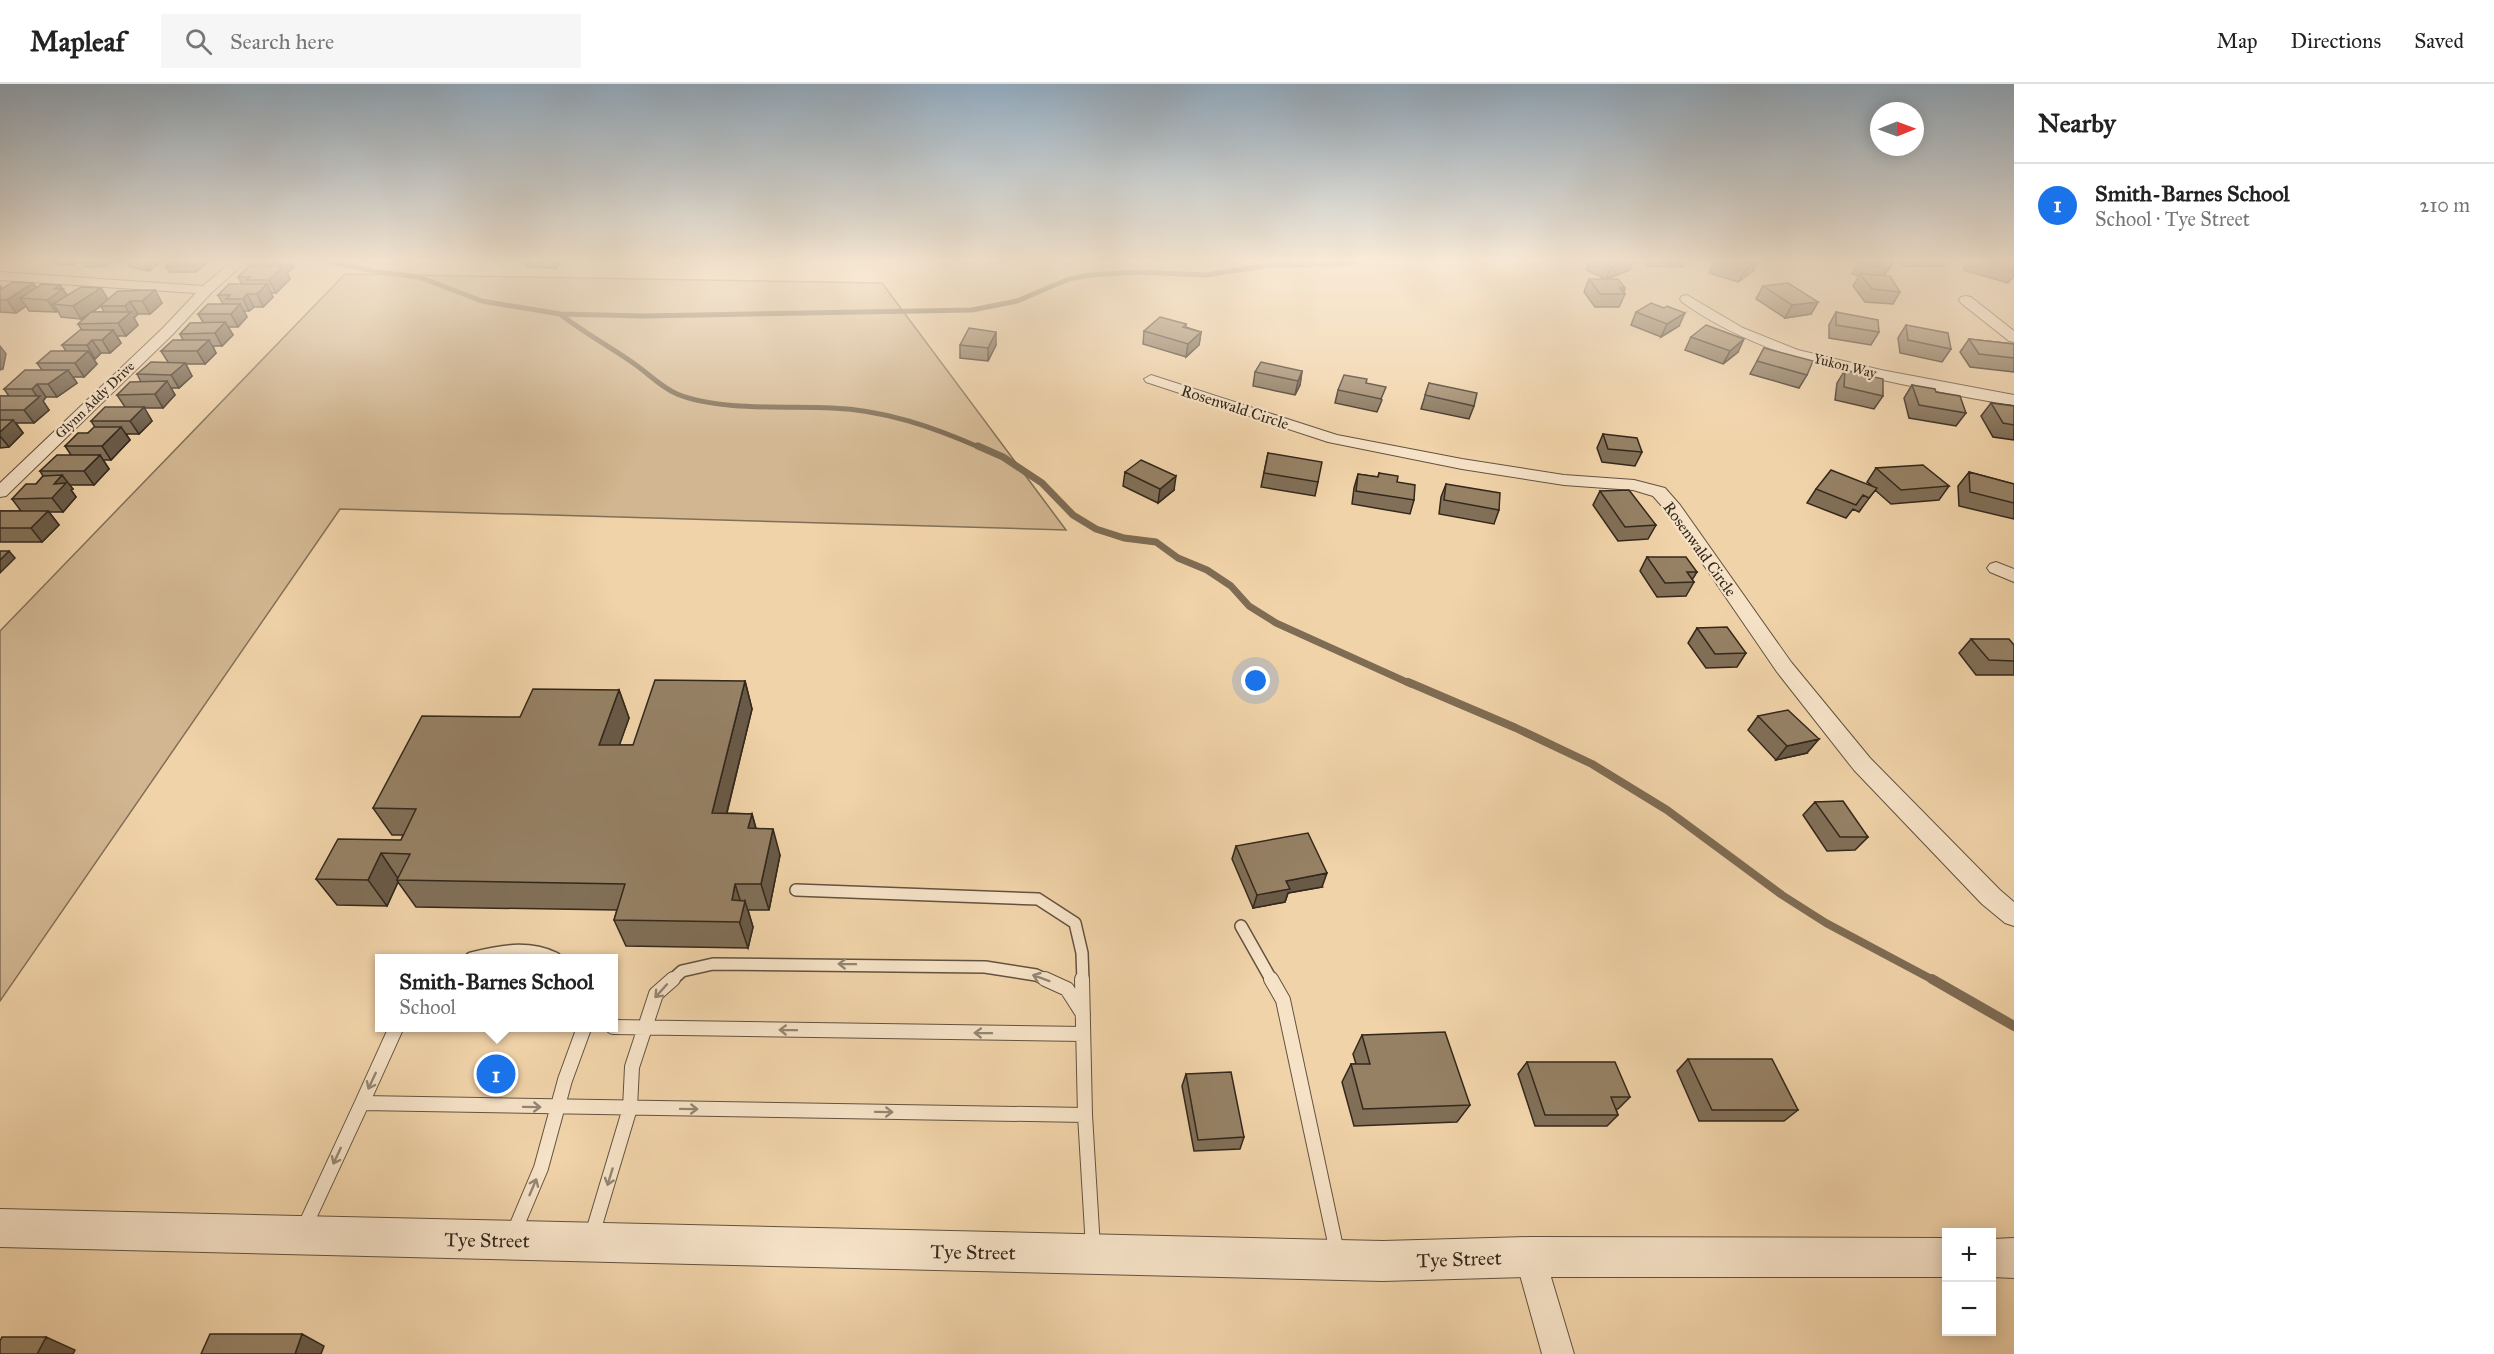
<!DOCTYPE html>
<html lang="en">
<head>
<meta charset="utf-8">
<style>
	body { margin:0; font-family:"IM FELL Great Primer",serif; background:#f6f6f6; color:#222 }
	.controls { position:absolute; right:18px; bottom:18px; display:grid; overflow:hidden; border-radius:0px; box-shadow:0 3px 15px #0003 }
	.controls button { width:54px; height:54px; display:grid; place-items:center; padding:0; border:0; border-bottom:2px solid #e0e0e0; background:#fff; color:#222; font:30px sans-serif }
	.compass { position:absolute; left:1870px; top:18px; width:54px; height:54px; border-radius:50%; background:#fff; box-shadow:0 3px 15px #0003; rotate:89deg }
	.you { position:absolute; left:1256px; top:597px; width:21px; height:21px; margin:-15px; border:4px solid #fff; border-radius:50%; background:#1a73e8; box-shadow:0 0 0 9px #1a73e833 }
	.badge { display:grid; place-items:center; width:39px; height:39px; border-radius:50%; background:#1a73e8; color:#fff; font-size:20px; font-weight:700 }
	.pin { position:absolute; translate:-50% -50%; border:3px solid #fff; box-shadow:0 2px 6px #0006 }
	.popup { position:absolute; left:375px; top:870px; width:243px; height:78px; box-sizing:border-box; display:grid; place-content:center; border-radius:0px; background:#fff; filter:drop-shadow(0 2px 4px #0005); font-size:20px; white-space:nowrap; color:#767676 }
	.popup b { font-size:22px; color:#222 }
	.popup::after { content:''; position:absolute; left:50%; top:100%; margin-left:-12px; border:12px solid transparent; border-top-color:#fff }
	.list { margin:0; padding:0; list-style:none }
	h2 { display:flex; justify-content:space-between; align-items:center; height:78px; margin:0; padding:0 24px; font-size:26px }
	h2 small { font-size:20px; font-weight:400; color:#767676 }
	.list li { display:grid; grid-template-columns:39px 1fr auto; gap:18px; align-items:center; box-sizing:border-box; height:84px; padding:0 24px; border-top:2px solid #e0e0e0 }
	.list b { display:block; font-size:22px; white-space:nowrap }
	.list p { margin:0; font-size:20px; white-space:nowrap; color:#767676 }
	.list em { font-size:20px; font-style:normal; color:#767676 }
	.icon { flex:none; width:33px; height:33px; fill:none; stroke:currentColor; stroke-width:2; stroke-linecap:round; stroke-linejoin:round }
	.map { position:relative; flex:none; width:2014px; height:1270px; overflow:hidden }
	header { display:flex; align-items:center; gap:36px; box-sizing:border-box; height:84px; padding:0 30px; background:#fff; border-bottom:2px solid #e0e0e0 }
	header strong { font-size:28px }
	nav { display:flex; gap:33px; margin-inline-start:auto; font-size:21px }
	.search { width:420px; height:54px; background:#f6f6f6; display:flex; align-items:center; gap:15px; box-sizing:border-box; padding:0 21px; border-radius:0px; color:#767676; font-size:22px }
	main { display:flex }
	aside { flex:1; background:#fff }
	.map>svg:first-child { display:block }
	.green { fill:#d1b691; stroke:#826f56; stroke-width:1.5 }
	.lines { fill:none; stroke-linecap:round; stroke-linejoin:round }
	.stream-far3 { stroke:#7e6c54; stroke-width:5 }
	.stream-far2 { stroke:#7e6c54; stroke-width:7 }
	.stream-far1 { stroke:#7e6c54; stroke-width:8 }
	.stream { stroke:#7e6c54; stroke-width:10 }
	.service-far1-casing { stroke:#62533f; stroke-width:14 }
	.service-casing { stroke:#62533f; stroke-width:16 }
	.minor-casing { stroke:#62533f; stroke-width:2 }
	.tertiary-casing { stroke:#62533f; stroke-width:2 }
	.service-far1 { stroke:#f6e2c7; stroke-width:11 }
	.service { stroke:#f6e2c7; stroke-width:14 }
	.minor { fill:#f6e2c7; fill-rule:evenodd }
	.tertiary { fill:#f6e2c7; fill-rule:evenodd }
	.wall { fill:#816f57; stroke:#33281c; stroke-width:1.5; fill-rule:evenodd }
	.shaded-wall { fill:#695a47; stroke:#33281c; stroke-width:1.5 }
	.building { fill:#968165; stroke:#33281c; stroke-width:1.5 }
	.oneway { stroke:#948572 }
	.labels { text-anchor:middle; dominant-baseline:central; stroke-width:4.5; stroke-linejoin:round; paint-order:stroke }
	.far-street-label { font-size:14px; fill:#33281c; stroke:#f6e2c7 }
	.street-label { font-size:16px; fill:#33281c; stroke:#f6e2c7 }
	.near-street-label { font-size:20px; fill:#33281c; stroke:#f6e2c7 }
</style>
</head>
<body>
<header>
<strong>Mapleaf</strong>
<div class="search"><svg class="icon" aria-label="search" viewBox="0 0 24 24"><circle cx="10" cy="10" r="6"/><path d="M15 15l6 6"/></svg>Search here</div>
<nav><a>Map</a><a>Directions</a><a>Saved</a></nav>
</header>
<main>
<div class="map">
<svg width="2014" height="1270" viewBox="0 0 2014 1270">
	<rect width="100%" height="100%" fill="#f1d3a9"/>
	<filter id="stains"><feTurbulence type="fractalNoise" baseFrequency=".00333" numOctaves="4"/><feColorMatrix values="0 0 0 0 .2 0 0 0 0 .09 0 0 0 0 .02 0 0 0 .5 -.17"/></filter>
	<radialGradient id="worn" r=".72"><stop offset=".6" stop-color="#630" stop-opacity="0"/><stop offset="1" stop-color="#630" stop-opacity=".3"/></radialGradient>
	<!-- green -->
	<path class="green" d="M345,190L882,199L1066,446L340,425L0,917V547Z"/>
	<g class="lines">
		<!-- stream-far3 -->
		<path class="stream-far3" d="M317,175L378,188L419,193L482,217L560,230L645,232L972,226L1017,217L1069,195L1090,191L1136,188L1206,191L1270,181L1338,180L1370,175
			M560,230C584,249 611,263 636,281C650,291 661,303 677,310C718,327 787,322 832,324C885,326 933,343 981,364"/>
		<!-- stream-far2 -->
		<path class="stream-far2" d="M978,362L1003,373L1042,399L1073,431L1096,445L1124,454L1156,458L1178,474L1207,486L1231,502L1249,522L1276,539L1411,600"/>
		<!-- stream-far1 -->
		<path class="stream-far1" d="M1408,598L1516,644L1592,680L1667,726L1782,811L1826,839L1935,897"/>
		<!-- stream -->
		<path class="stream" d="M1932,895L2014,942"/>
		<!-- service-far1 casing -->
		<g class="service-far1-casing">
			<path id="service-far1" d="M796,806L1038,815L1075,839L1082,869L1083,897
				M1241,842L1272,897
				M471,874C500,867 527,861 555,874
				M671,897L682,887L713,880L985,883L1036,891L1049,897"/>
		</g>
		<!-- service casing -->
		<g class="service-casing">
			<path id="service" d="M1045,895L1067,905L1083,930
				M1082,895L1085,1031L1093,1164
				M1271,895L1283,916L1337,1168
				M613,943L1083,950
				M396,944L362,1019L1085,1031
				M304,1144L362,1019
				M514,1148L541,1084L565,996L584,944
				M592,1151L630,1024L632,983L656,910L673,895"/>
		</g>
		<!-- minor casing -->
		<g class="minor-casing">
			<path id="minor" d="M235,175H249L211,209L173,250L6,412L0,413V399L163,244L196,209L0,196V188L203,202Z
				M1687,211L1743,244L1798,266L1881,286L2014,311V321C1976,316 1938,307 1901,300C1822,283 1748,265 1682,218L1680,215L1682,212Z
				M1966,212L1971,213L2014,247V258L2009,257L1961,219L1959,216L1961,213Z
				M1151,291L1337,351L1462,375L1564,391L1634,396L1665,404L1680,421L1791,578L1870,674L2000,806L2014,818V842L2005,839L1982,820L1854,686L1777,588L1668,429L1653,412L1633,406L1564,401L1462,385L1328,358L1146,298L1144,295Z
				M1996,478L2014,485V498L1990,488L1987,484L1990,480Z
				M1530,1158L1541,1162L1545,1173L1574,1270H1542L1515,1173L1519,1162Z"/>
		</g>
		<!-- tertiary casing -->
		<g class="tertiary-casing">
			<path id="tertiary" d="M0,1125L1383,1157L1530,1153L1946,1154V1193H1530L1383,1197L0,1163Z
				M2014,1154V1194L1992,1193V1155Z"/>
		</g>
		<!-- service-far1 -->
		<use href="#service-far1" class="service-far1"/>
		<!-- service -->
		<use href="#service" class="service"/>
		<!-- minor -->
		<use href="#minor" class="minor"/>
		<!-- tertiary -->
		<use href="#tertiary" class="tertiary"/>
	</g>
	<!-- wall -->
	<path class="wall" d="M9,175H35L30,178L11,177Z
		M51,175H116L104,183H85L80,176L73,181L55,180Z
		M125,175H164L149,187L130,183Z
		M253,175L294,183L287,189L290,195L276,209H271L273,213L263,223H254L249,227H244L247,233L238,243H228L233,251L222,262H213L216,269L205,280H186L192,292L179,304H171L175,311L163,324H144L152,337L139,350H126L130,356L111,376H103L109,385L94,401H69L73,405L71,406L76,413L63,428H49L59,441L42,458H0V427H21L12,415L36,400L43,392L40,387L71,371L65,362L88,349L95,343L91,337L125,323L117,311L141,298L137,290L168,278L161,267L183,256L180,250L203,238L198,230L223,220L218,211L242,200L238,193L249,182L248,180Z
		M524,175H562L557,184L527,183Z
		M656,175H708L706,178H657Z
		M731,175H773L731,176Z
		M1590,175H1634L1630,186L1606,195L1586,186Z
		M1641,175H1686L1683,183L1647,182Z
		M1895,175H1947L1943,182H1903Z
		M1970,175H2014V192L2008,199L1963,186Z
		M1715,176L1753,187L1738,198L1709,189Z
		M1859,177L1889,185L1884,191L1900,208L1893,220L1865,218L1853,202L1859,192L1852,190Z
		M207,179L196,188H169L166,182Z
		M1589,195L1625,204L1624,208L1625,210L1619,223H1595L1584,208Z
		M33,199L36,204L60,201L67,211L101,204L108,216L155,206L162,219L150,230H138L134,234L138,241L126,252H117L121,259L110,269H101L95,275H93L97,280L84,293H73L77,299L57,313H46L43,317L49,326L34,339H16L23,349L9,363L0,364V312H9L4,305L42,286L37,279L66,267L62,261L82,246L78,240L89,230L81,235L61,233L58,227L56,228L29,227L26,222L16,229L0,228V201L2,205ZM101,222L104,228H92Z
		M1763,202L1818,218L1811,230L1785,234L1756,215Z
		M1636,228L1679,242L1661,253L1631,241Z
		M1836,228L1879,248L1871,261L1829,254V241Z
		M1186,240V243L1201,248L1199,261L1186,273L1143,260L1144,247Z
		M1906,241L1951,265L1942,278L1900,269L1898,254Z
		M1691,253L1738,268L1723,280L1685,266Z
		M1969,255L2014,260V288L1970,283L1960,268Z
		M960,261H996L988,277L960,274Z
		M1764,264L1807,291L1799,304L1750,290Z
		M1845,286L1883,312L1874,325L1835,316L1837,299Z
		M1302,287L1300,301L1295,311L1253,302L1255,288Z
		M1366,299L1382,316L1377,328L1335,319L1338,306Z
		M1429,299L1474,322L1469,335L1421,325Z
		M1912,301L1936,308L1966,329L1956,342L1909,334L1904,314Z
		M1991,319L2014,322V356L1993,353L1981,332Z
		M1603,350L1642,368L1635,382L1602,378L1597,364Z
		M1268,369L1318,398L1315,412L1261,403Z
		M1876,384L1949,402L1939,416L1891,420L1875,406L1859,428L1853,425L1846,434L1807,419L1816,405L1871,401L1867,398Z
		M1125,388L1174,406L1158,419L1123,402Z
		M1969,388L2014,400V435L1959,422L1958,402Z
		M1379,389L1397,398L1414,416L1410,430L1352,420L1354,404L1358,390L1378,393Z
		M1446,400L1499,426L1494,440L1439,430L1441,413Z
		M1600,407L1656,441L1648,455L1618,457L1593,421Z
		M1647,473L1697,488L1692,496L1694,498L1686,512L1657,513L1640,487Z
		M1697,544L1746,569L1737,583L1706,584L1688,559Z
		M1971,555L2014,561V591H1976L1959,569Z
		M745,597L752,625L727,729L752,730L756,744L780,771L769,826H748L753,843L748,864L626,862L614,836L617,826L416,823L398,798L387,822L337,821L316,795L401,756L403,751H392L373,724L520,633L619,606L629,634L619,661H633Z
		M1758,632L1807,669L1776,676L1748,646Z
		M1815,718L1868,753L1855,766L1827,767L1803,731Z
		M1236,762L1322,803L1288,809L1285,818L1253,824L1232,775Z
		M1362,951L1470,1021L1457,1038L1354,1042L1342,998L1351,980H1356L1353,970Z
		M1688,975L1798,1026L1784,1037H1699L1677,987Z
		M1527,978L1630,1013L1618,1025H1616L1618,1031L1607,1042H1535L1518,990Z
		M1186,990L1244,1053L1240,1065L1194,1067L1182,1002Z"/>
	<!-- shaded-wall -->
	<path class="shaded-wall" d="M70,175H80V176L73,181Z
		M100,175H116L104,183Z
		M142,175H164L149,187Z
		M201,175H205L207,179L196,188L193,182Z
		M283,175H290L294,183L287,189L290,195L276,209L269,196L281,185L278,180Z
		M554,175H562L557,184Z
		M898,175H914L898,178Z
		M1631,175H1634L1630,186L1606,195L1611,183Z
		M1759,175L1753,187L1738,198L1745,186Z
		M1895,175L1889,185L1879,197L1887,185Z
		M33,199L41,211L20,214L26,222L16,229L7,216Z
		M267,200L273,213L263,223L257,210Z
		M60,201L71,218L53,220L58,227L56,228L47,216L54,205Z
		M101,204L109,217L81,235L73,222Z
		M155,206L162,219L150,230L142,217Z
		M247,210L254,223L249,227L243,215Z
		M130,217L138,230L134,234L138,241L126,252L118,239L129,229L125,222Z
		M1818,218L1811,230L1785,234L1792,221Z
		M240,220L247,233L238,243L231,230Z
		M1685,229L1679,242L1661,253L1667,240Z
		M225,238L233,251L222,262L215,249Z
		M113,246L121,259L110,269L102,256Z
		M996,248V261L988,277V264Z
		M1201,248L1199,261L1186,273L1188,260Z
		M1744,255L1738,268L1723,280L1730,267Z
		M92,256L101,269L95,275L87,261Z
		M209,256L216,269L205,280L197,267Z
		M0,262L6,270L3,285L0,286Z
		M88,267L97,280L84,293L75,279Z
		M185,279L192,292L179,304L171,291Z
		M68,286L77,299L57,313L48,300Z
		M1302,287L1300,301L1295,311L1298,297Z
		M167,297L175,311L163,324L155,310Z
		M37,300L46,313L43,317L49,326L34,339L24,326L38,314L32,305Z
		M144,323L152,337L139,350L130,337Z
		M13,336L23,349L9,363L0,352V348Z
		M121,343L130,356L111,376L102,362Z
		M100,371L109,385L94,401L84,387Z
		M62,391L73,405L71,406L76,413L63,428L52,414L54,400Z
		M1176,392L1174,406L1158,419L1160,405Z
		M48,427L59,441L42,458L31,444Z
		M9,467L15,474L0,489V476Z
		M745,597L752,625L720,756L712,729Z
		M619,606L629,634L610,688L599,661Z
		M1819,655L1807,669L1776,676L1787,662Z
		M752,730L759,757L748,744Z
		M773,745L780,771L769,826L761,800Z
		M381,769L399,796H397L398,798L387,822L368,796Z
		M1327,789L1322,803L1288,809L1285,818L1253,824L1257,811L1286,797Z
		M735,800L743,825L745,817L753,843L748,864L732,816Z
		M302,1250L324,1262L321,1270H295Z
		M46,1253L75,1266L73,1270H37Z"/>
	<!-- building -->
	<path class="building" d="M174,175H201L193,182H166Z
		M253,175H283L278,180H248Z
		M1595,175H1631L1611,183Z
		M1716,175H1759L1745,186L1715,176Z
		M1860,175H1894L1887,185L1859,177Z
		M1977,175H2014V186Z
		M249,182H283L269,196H246L250,193H238Z
		M1860,190L1890,192L1900,208L1872,205Z
		M1589,195H1618L1625,204H1620L1625,210H1600Z
		M13,198L33,199L7,216H0V206Z
		M1788,199L1818,218L1792,221L1763,202Z
		M42,200L60,201L54,205H63L47,216L20,214Z
		M229,200H267L257,210H247L243,215H226L230,211H218Z
		M81,203L101,204L73,222L53,220Z
		M155,206L142,217H130L125,222H100L118,207Z
		M1651,219L1664,224L1667,222L1685,229L1667,240L1636,228Z
		M208,220H240L231,230H198Z
		M91,228H131L118,239L78,240Z
		M1836,228L1878,236L1879,248L1836,241Z
		M1160,233L1186,240L1183,243L1201,248L1188,260L1144,247Z
		M225,238L215,249L180,250L190,239Z
		M1706,241L1744,255L1730,267L1691,253Z
		M1906,241L1948,249L1951,265L1908,256Z
		M969,244L996,248L988,264L960,261Z
		M80,246H113L102,256H92L87,261H62Z
		M1969,255L2014,260V274L1979,270Z
		M173,256H209L197,267H161Z
		M1764,264L1813,277L1807,291L1757,277Z
		M51,267H88L75,279H37Z
		M151,278L185,279L171,291L137,290Z
		M1261,278L1302,287L1298,297L1255,288Z
		M25,286H68L48,300H37L32,305H4Z
		M1845,286L1883,295V312L1844,303Z
		M1344,291L1367,295L1366,299L1386,303L1381,315L1338,306Z
		M167,297L155,310L117,311L130,298Z
		M1429,299L1477,309L1474,322L1425,311Z
		M1912,301L1935,305L1936,308L1960,312L1966,329L1919,321Z
		M0,312H40L24,326H0Z
		M1991,319L2014,322V341L2003,339Z
		M105,323H144L130,337H91Z
		M0,336H13L0,348Z
		M94,343H121L102,362H65L78,349H88Z
		M1603,350L1637,354L1642,368L1608,365Z
		M1268,369L1322,378L1318,398L1264,389Z
		M57,371H100L84,387H40Z
		M1141,376L1176,392L1160,405L1125,388Z
		M1923,381L1949,402L1901,406L1876,384Z
		M1831,386L1877,404L1869,414L1863,411L1856,421L1816,405Z
		M1969,388L2014,400V419L1970,408Z
		M1379,389L1398,392L1397,398L1415,401L1414,416L1356,407L1358,390L1378,393Z
		M62,391L54,400L66,399L52,414L12,415L26,400H36L43,392Z
		M1446,400L1500,409L1499,426L1444,416Z
		M1629,406L1656,441L1625,443L1600,407Z
		M0,427H48L31,444H0Z
		M0,467H9L0,476Z
		M1647,473H1686L1697,488H1687L1694,498L1665,499Z
		M1727,543L1746,569L1715,570L1697,544Z
		M1971,555H2009L2014,561V577L1989,576Z
		M655,596L745,597L712,729L752,730L748,744L773,745L761,800H735L732,816L745,817L740,838L614,836L625,800L397,796L410,770L381,769L368,796L316,795L338,755L401,756L416,725L373,724L422,632L520,633L533,605L619,606L599,661H633Z
		M1788,626L1819,655L1787,662L1758,632Z
		M1843,717L1868,753H1840L1815,718Z
		M1308,749L1327,789L1286,797L1290,805L1257,811L1236,762Z
		M1445,948L1470,1021L1363,1025L1351,980H1370L1362,951Z
		M1688,975H1772L1798,1026H1712Z
		M1527,978H1615L1630,1013H1611L1618,1031H1545Z
		M1231,988L1244,1053L1198,1056L1186,990Z
		M210,1250H302L295,1270H201Z
		M2,1253H46L37,1270H0V1257Z"/>
	<!-- one-way arrows -->
	<defs><path id="oneway-shaft" d="M-6 0H5M1.5-3L5.5 0L1.5 3" fill="none" stroke-width="1.6" stroke-linecap="round" stroke-linejoin="round" transform="scale(1.5)"/></defs>
	<g class="oneway">
		<use href="#oneway-shaft" transform="translate(847 880) rotate(-179)"/>
		<use href="#oneway-shaft" transform="translate(1041 894) rotate(-160)"/>
		<use href="#oneway-shaft" transform="translate(661 907) rotate(132)"/>
		<use href="#oneway-shaft" transform="translate(788 946) rotate(-179)"/>
		<use href="#oneway-shaft" transform="translate(983 949) rotate(-179)"/>
		<use href="#oneway-shaft" transform="translate(372 997) rotate(115)"/>
		<use href="#oneway-shaft" transform="translate(532 1023) rotate(1)"/>
		<use href="#oneway-shaft" transform="translate(689 1025) rotate(1)"/>
		<use href="#oneway-shaft" transform="translate(884 1028) rotate(1)"/>
		<use href="#oneway-shaft" transform="translate(337 1072) rotate(115)"/>
		<use href="#oneway-shaft" transform="translate(610 1093) rotate(107)"/>
		<use href="#oneway-shaft" transform="translate(533 1103) rotate(-67)"/>
	</g>
	<!-- sky -->
	<linearGradient id="sky" x2="0" y2="1"><stop stop-color="#91a9bc"/><stop offset="0.5" stop-color="#f9ebd8"/><stop offset="1" stop-color="#f9ebd8" stop-opacity="0"/></linearGradient>
	<rect width="2014" height="353" fill="url(#sky)"/>
	<g class="labels">
		<!-- far-street labels -->
		<g class="far-street-label">
			<text transform="translate(1845 282) rotate(14)">Yukon Way</text>
			<text transform="translate(95 316) rotate(-44)">Glynn Addy Drive</text>
		</g>
		<!-- street labels -->
		<g class="street-label">
			<text transform="translate(1235 323) rotate(18)">Rosenwald Circle</text>
			<text transform="translate(1700 465) rotate(54)">Rosenwald Circle</text>
		</g>
		<!-- near-street labels -->
		<g class="near-street-label">
			<text transform="translate(487 1156) rotate(1)">Tye Street</text>
			<text transform="translate(973 1168) rotate(1)">Tye Street</text>
			<text transform="translate(1459 1175) rotate(-2)">Tye Street</text>
		</g>
	</g>
	<rect width="100%" height="100%" filter="url(#stains)"/>
	<rect width="100%" height="100%" fill="url(#worn)"/>
</svg>
<div class="controls">
<button>+</button>
<button>−</button>
</div>
<svg class="compass" viewBox="-18 -18 36 36"><path d="M0-13l5 13h-10z" fill="#e53935"/><path d="M0 13l5-13h-10z" fill="#767676"/></svg>
<div class="you"></div>
<div class="pin badge" style="left:496px;top:990px">1</div>
<div class="popup"><b>Smith-Barnes School</b>School</div>
</div>
<aside>
<h2>Nearby<small></small></h2>
<ul class="list">
<li><span class="badge">1</span><div><b>Smith-Barnes School</b><p>School · Tye Street</p></div><em>210 m</em></li>
</ul>
</aside>
</main>
</body>
</html>
